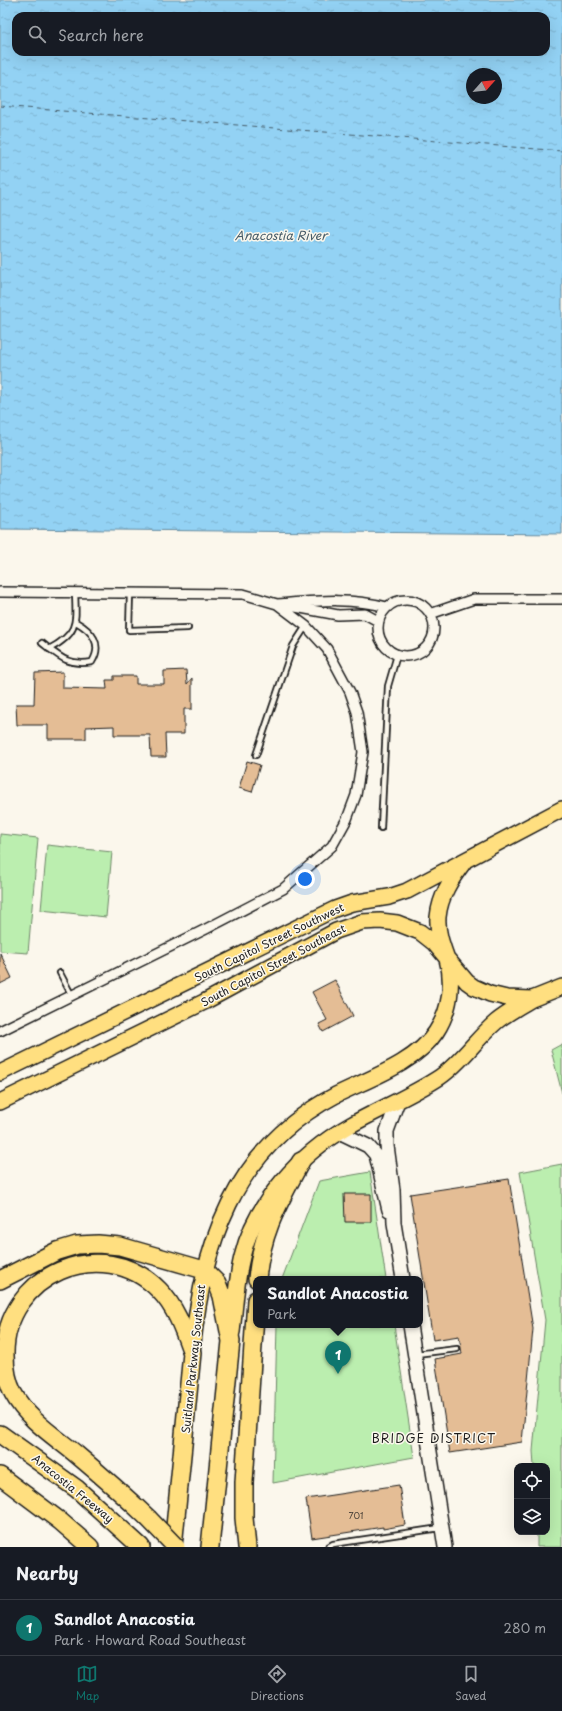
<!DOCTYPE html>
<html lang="en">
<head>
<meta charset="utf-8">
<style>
	body { margin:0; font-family:"Playpen Sans",sans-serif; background:#20242c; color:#f1f3f6 }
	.controls { position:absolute; right:12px; bottom:12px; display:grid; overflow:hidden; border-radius:8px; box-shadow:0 4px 16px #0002 }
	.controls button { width:36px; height:36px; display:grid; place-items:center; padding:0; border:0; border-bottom:1px solid #363941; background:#171b24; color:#f1f3f6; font:20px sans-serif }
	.compass { position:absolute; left:466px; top:68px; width:36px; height:36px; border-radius:50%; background:#171b24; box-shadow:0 4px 16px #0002; rotate:63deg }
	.you { position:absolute; left:305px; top:879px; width:14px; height:14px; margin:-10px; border:3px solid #fff; border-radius:50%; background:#1a73e8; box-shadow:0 0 0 6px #1a73e833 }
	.badge { display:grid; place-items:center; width:26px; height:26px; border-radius:50%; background:#0f766e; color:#fff; font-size:13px; font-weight:700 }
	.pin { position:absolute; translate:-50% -33px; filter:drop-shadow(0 1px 2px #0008) }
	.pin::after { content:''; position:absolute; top:21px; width:14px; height:12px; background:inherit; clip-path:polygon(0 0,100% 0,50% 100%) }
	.popup { position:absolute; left:253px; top:1276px; width:170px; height:52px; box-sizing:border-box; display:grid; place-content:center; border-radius:8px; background:#171b24; filter:drop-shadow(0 1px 3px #0005); font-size:13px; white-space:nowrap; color:#9ea1a6 }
	.popup b { font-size:15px; color:#f1f3f6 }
	.popup::after { content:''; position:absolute; left:50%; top:100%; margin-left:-8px; border:8px solid transparent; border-top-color:#171b24 }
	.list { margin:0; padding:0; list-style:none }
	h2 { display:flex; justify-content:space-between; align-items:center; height:52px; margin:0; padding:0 16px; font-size:17px }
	h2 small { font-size:13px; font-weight:400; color:#9ea1a6 }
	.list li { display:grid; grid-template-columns:26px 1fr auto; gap:12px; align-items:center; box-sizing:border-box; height:56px; padding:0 16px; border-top:1px solid #363941 }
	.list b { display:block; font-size:15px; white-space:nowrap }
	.list p { margin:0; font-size:13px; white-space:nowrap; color:#9ea1a6 }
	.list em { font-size:13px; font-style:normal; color:#9ea1a6 }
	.icon { flex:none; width:22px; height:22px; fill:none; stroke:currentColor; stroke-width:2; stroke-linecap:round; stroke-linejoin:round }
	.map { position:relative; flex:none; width:562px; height:1547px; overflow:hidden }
	.search { position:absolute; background:#171b24; box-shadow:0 4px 16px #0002; left:12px; right:12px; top:12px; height:44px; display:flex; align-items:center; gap:10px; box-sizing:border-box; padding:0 14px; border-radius:12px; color:#9ea1a6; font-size:15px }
	.sheet { height:108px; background:#171b24 }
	nav { display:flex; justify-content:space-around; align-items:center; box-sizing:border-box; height:56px; border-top:1px solid #363941; background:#171b24; font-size:11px; color:#9ea1a6 }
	nav a { display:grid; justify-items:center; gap:2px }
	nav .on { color:#0f766e }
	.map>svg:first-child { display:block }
	.green { fill:#bbeeaf; stroke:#6c8566 }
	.water { fill:url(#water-ripples); stroke:#63899e; fill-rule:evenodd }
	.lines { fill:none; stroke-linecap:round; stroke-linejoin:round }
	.ferry { stroke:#465c68; stroke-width:1; stroke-dasharray:5 4; stroke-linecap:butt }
	.building { fill:#e4bd95; stroke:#1c1c1c }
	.lane-casing { stroke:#1c1c1c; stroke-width:8 }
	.street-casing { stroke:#1c1c1c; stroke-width:12 }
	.secondary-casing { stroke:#1c1c1c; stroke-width:16 }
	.primary-casing { stroke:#1c1c1c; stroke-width:18 }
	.highway-casing { stroke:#1c1c1c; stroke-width:20 }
	.lane { stroke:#fbf7ec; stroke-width:4.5 }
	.street { stroke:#fbf7ec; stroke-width:9 }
	.secondary { stroke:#fbf7ec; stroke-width:13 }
	.primary { stroke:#ffdf80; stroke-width:15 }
	.highway { stroke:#ffdf80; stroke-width:17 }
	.highway-bridge-casing { stroke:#1c1c1c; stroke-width:20; stroke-linecap:butt }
	.highway-bridge { stroke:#ffdf80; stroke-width:17 }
	.labels { text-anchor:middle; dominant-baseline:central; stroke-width:3; stroke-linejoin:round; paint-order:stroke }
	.number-label { font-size:9px; fill:#4e443a }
	.street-label { font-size:11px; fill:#1c1c1c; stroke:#fbf7ec }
	.water-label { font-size:12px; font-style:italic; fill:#465c68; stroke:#fbf7ec }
	.neighbourhood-label { font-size:12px; letter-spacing:1px; fill:#1c1c1c; stroke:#fbf7ec }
</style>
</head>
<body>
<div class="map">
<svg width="562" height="1547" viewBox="0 0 562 1547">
	<defs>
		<pattern id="water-ripples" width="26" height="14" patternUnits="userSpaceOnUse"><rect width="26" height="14" fill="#93d2f4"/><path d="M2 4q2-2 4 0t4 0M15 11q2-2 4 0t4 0" fill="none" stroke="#7eb4d1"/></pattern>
	</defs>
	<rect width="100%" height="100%" fill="#fbf7ec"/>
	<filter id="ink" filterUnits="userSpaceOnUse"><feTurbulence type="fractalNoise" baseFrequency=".025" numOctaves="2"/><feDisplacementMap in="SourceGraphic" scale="8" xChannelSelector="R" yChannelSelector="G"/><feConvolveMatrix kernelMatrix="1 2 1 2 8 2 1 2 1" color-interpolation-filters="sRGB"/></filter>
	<g filter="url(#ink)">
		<!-- green -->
		<path class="green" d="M0,834L38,838L28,953L0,951Z
			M47,845L112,852L106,917L41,910Z
			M562,1044V1093L551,1050Z
			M562,1164V1547H537V1532H547V1466H534L533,1451L545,1320L520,1172Z
			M370,1172L386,1279H282L319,1181Z
			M277,1325H394L414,1457L273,1483Z"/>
		<!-- water -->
		<path class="water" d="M0,0H562V534L0,529ZM16,16H546V52H16ZM472,74H496V98H472Z"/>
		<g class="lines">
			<!-- ferry -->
			<path class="ferry" d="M0,106L562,151"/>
		</g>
		<!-- building -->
		<path class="building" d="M186,670L187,684L192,678V709H184V734H165L166,757H151L150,735H114V726L86,727V739H48V725H17L16,704H34L35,673L63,672V688L107,689L106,680H114V676H136V684H164V671Z
			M247,761L260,765L252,792L239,788Z
			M0,953L12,978L0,984Z
			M335,980L353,1016L323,1032L319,1024L327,1020L312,992Z
			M509,1179L533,1329L522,1442L450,1453L435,1359L462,1354L459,1336L433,1340L410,1194Z
			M344,1194H371V1222H345Z
			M399,1485L405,1525L383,1529V1527L312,1538L306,1499Z"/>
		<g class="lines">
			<!-- lane casing -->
			<g class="lane-casing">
				<path id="lane" d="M130,593L129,630L188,628
					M42,643C60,657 68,666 92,662C103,644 92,631 76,622
					M49,649C79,633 76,623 75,592
					M256,755L293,646L306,626
					M381,828L388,686L397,655
					M60,973L72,996
					M416,1354L457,1349
					M328,1547L333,1544L440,1528"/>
			</g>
			<!-- street casing -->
			<g class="street-casing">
				<path id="street" d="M0,592L243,594L277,604L306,626L327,649L350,692L357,712L363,752L356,795L347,819L332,846L283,889L206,929L0,1031
					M378 628a28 28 0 1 1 56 0a28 28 0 1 1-56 0Z
					M277,604C316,601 349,597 387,607
					M290,606L338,615L365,614L378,621
					M430,614L474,599H562"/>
			</g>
			<!-- secondary casing -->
			<g class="secondary-casing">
				<path id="secondary" d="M398,1101L387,1131V1146L393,1190L394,1223L403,1279
					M339,1132L368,1146L376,1155L389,1210
					M410,1325L445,1547"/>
			</g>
			<!-- primary casing -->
			<g class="primary-casing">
				<path id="primary" d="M0,1073L335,909L352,903L389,897L407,891L562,809
					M0,1102L204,1002L336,931L362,922L380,921L397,923L420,932L434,943L467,982L474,987L490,994L507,998L532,999L562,987
					M232,1332C235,1307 236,1281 242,1257C255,1202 301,1153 349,1126C379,1109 411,1096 440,1077C462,1062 476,1039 496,1022C507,1013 520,1006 532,999
					M192,1353C202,1245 233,1149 336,1095C368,1079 416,1063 436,1032C450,1011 454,983 447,959C442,945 437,932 438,917C440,896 451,879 464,862"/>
			</g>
			<!-- highway casing -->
			<g class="highway-casing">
				<path id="highway" d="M257,1279C262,1230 279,1203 301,1161
					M0,1280L57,1251L77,1245L98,1244L120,1246L204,1270L217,1283L222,1296L231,1341L210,1547
					M0,1434L77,1489L141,1547
					M0,1476L60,1521L90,1547
					M148,1518C125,1496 101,1475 76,1454C54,1436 27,1419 13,1393C7,1381 5,1368 5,1355C4,1275 102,1232 159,1290C176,1307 184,1331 192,1353L173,1547
					M247,1547L244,1518V1482L256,1300"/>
			</g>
			<!-- lane -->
			<use href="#lane" class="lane"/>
			<!-- street -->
			<use href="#street" class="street"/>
			<!-- secondary -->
			<use href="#secondary" class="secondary"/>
			<!-- primary -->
			<use href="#primary" class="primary"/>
			<!-- highway -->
			<use href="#highway" class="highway"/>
			<!-- highway-bridge casing -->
			<g class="highway-bridge-casing">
				<path id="highway-bridge" d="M148,1518L176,1547"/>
			</g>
			<!-- highway-bridge -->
			<use href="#highway-bridge" class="highway-bridge"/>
		</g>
	</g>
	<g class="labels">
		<!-- number labels -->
		<g class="number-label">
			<text x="356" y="1515">701</text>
		</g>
		<!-- street labels -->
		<g class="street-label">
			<text transform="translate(269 942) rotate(-26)">South Capitol Street Southwest</text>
			<text transform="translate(273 965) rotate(-28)">South Capitol Street Southeast</text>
			<text transform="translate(193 1359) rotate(-84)">Suitland Parkway Southeast</text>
			<text transform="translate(73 1488) rotate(39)">Anacostia Freeway</text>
		</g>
		<!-- water labels -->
		<g class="water-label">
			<text x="281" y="235">Anacostia River</text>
		</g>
		<!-- neighbourhood labels -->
		<g class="neighbourhood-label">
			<text x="434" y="1438">BRIDGE DISTRICT</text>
		</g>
	</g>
</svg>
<div class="controls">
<button><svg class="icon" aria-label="locate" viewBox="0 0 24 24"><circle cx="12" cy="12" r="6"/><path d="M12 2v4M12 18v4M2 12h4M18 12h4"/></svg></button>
<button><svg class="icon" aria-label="layers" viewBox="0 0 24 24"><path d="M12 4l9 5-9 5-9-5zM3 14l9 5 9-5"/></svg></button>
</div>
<svg class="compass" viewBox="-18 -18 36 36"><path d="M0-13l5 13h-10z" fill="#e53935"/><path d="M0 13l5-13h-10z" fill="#9ea1a6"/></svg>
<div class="you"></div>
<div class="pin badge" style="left:338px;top:1374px">1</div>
<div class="popup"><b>Sandlot Anacostia</b>Park</div>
<div class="search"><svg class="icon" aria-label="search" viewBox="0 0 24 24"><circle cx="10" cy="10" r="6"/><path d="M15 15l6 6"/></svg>Search here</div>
</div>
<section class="sheet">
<h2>Nearby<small></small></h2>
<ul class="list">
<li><span class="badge">1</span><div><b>Sandlot Anacostia</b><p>Park · Howard Road Southeast</p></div><em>280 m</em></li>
</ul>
</section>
<nav>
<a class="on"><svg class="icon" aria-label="map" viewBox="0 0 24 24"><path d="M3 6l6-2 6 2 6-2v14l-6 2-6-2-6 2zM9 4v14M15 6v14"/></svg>Map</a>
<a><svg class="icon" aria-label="directions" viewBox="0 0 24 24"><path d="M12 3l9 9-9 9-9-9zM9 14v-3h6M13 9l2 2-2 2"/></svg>Directions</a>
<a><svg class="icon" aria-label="saved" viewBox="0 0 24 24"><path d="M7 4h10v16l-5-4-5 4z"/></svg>Saved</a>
</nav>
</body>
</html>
